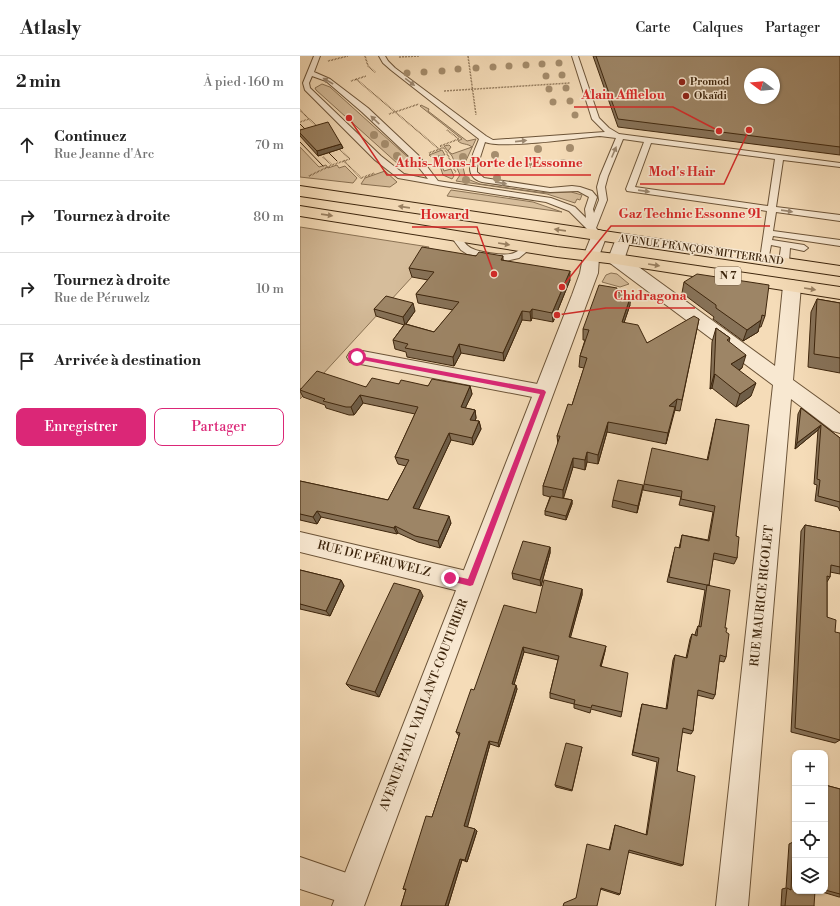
<!DOCTYPE html>
<html lang="fr">
<head>
<meta charset="utf-8">
<style>
	body { margin:0; font-family:"Libre Bodoni",serif; background:#f2f2f2; color:#222 }
	.controls { position:absolute; right:12px; bottom:12px; display:grid; overflow:hidden; border-radius:8px; box-shadow:0 1px 3px #0004 }
	.controls button { width:36px; height:36px; display:grid; place-items:center; padding:0; border:0; border-bottom:1px solid #e0e0e0; background:#fff; color:#222; font:20px sans-serif }
	.compass { position:absolute; left:444px; top:12px; width:36px; height:36px; border-radius:50%; background:#fff; box-shadow:0 1px 3px #0004; rotate:286deg }
	.stop { position:absolute; width:12px; height:12px; margin:-9px; border:3px solid #db2777; border-radius:50%; background:#fff }
	.stop.end { background:#db2777; border-color:#fff; box-shadow:0 1px 4px #0008 }
	.list { margin:0; padding:0; list-style:none }
	h2 { display:flex; justify-content:space-between; align-items:center; height:52px; margin:0; padding:0 16px; font-size:17px }
	h2 small { font-size:13px; font-weight:400; color:#767676 }
	.list li { display:grid; grid-template-columns:26px 1fr auto; gap:12px; align-items:center; box-sizing:border-box; height:72px; padding:0 16px; border-top:1px solid #e0e0e0 }
	.list b { display:block; font-size:15px; white-space:nowrap }
	.list p { margin:0; font-size:13px; white-space:nowrap; color:#767676 }
	.list em { font-size:13px; font-style:normal; color:#767676 }
	.actions { display:flex; gap:8px; padding:12px 16px }
	.actions a { flex:1; padding:9px 0; border:1px solid #db2777; border-radius:8px; text-align:center; font-size:14px; color:#db2777 }
	.actions .main { background:#db2777; color:#fff }
	.icon { flex:none; width:22px; height:22px; fill:none; stroke:currentColor; stroke-width:2; stroke-linecap:round; stroke-linejoin:round }
	.map { position:relative; flex:none; width:540px; height:850px; overflow:hidden }
	header { display:flex; align-items:center; gap:24px; box-sizing:border-box; height:56px; padding:0 20px; background:#fff; border-bottom:1px solid #e0e0e0 }
	header strong { font-size:19px }
	nav { display:flex; gap:22px; margin-inline-start:auto; font-size:14px }
	main { display:flex }
	aside { flex:1; background:#fff }
	.map>svg:first-child { display:block }
	.green { fill:#d6bd9b; stroke:#8a7254 }
	.lines { fill:none; stroke-linecap:round; stroke-linejoin:round }
	.service-casing { stroke:#6c5438; stroke-width:2 }
	.minor-casing { stroke:#6c5438; stroke-width:2 }
	.tertiary-casing { stroke:#6c5438; stroke-width:2 }
	.primary-casing { stroke:#3e260d; stroke-width:2 }
	.path { stroke:#3e260d; stroke-width:1.5; stroke-dasharray:0.5 1; stroke-linecap:butt }
	.service { fill:#f8e8d1; fill-rule:evenodd }
	.minor { fill:#f8e8d1; fill-rule:evenodd }
	.tertiary { fill:#f8e8d1; fill-rule:evenodd }
	.primary { fill:#f5dcb8; fill-rule:evenodd }
	.tram { stroke:#3e260d; stroke-width:1 }
	.tree { fill:#a58d6d }
	.wall { fill:#877258; stroke:#3e260d }
	.shaded-wall { fill:#6e5d47; stroke:#3e260d }
	.building { fill:#9d8566; stroke:#3e260d; fill-rule:evenodd }
	.oneway { fill:#9b876f }
	.oneway2 { fill:#9a8162 }
	.route { fill:#db2777 }
	.poi-dot { fill:#8f2418; stroke:#f8e8d1; stroke-width:1.5 }
	.labels { text-anchor:middle; dominant-baseline:central; stroke-width:3; stroke-linejoin:round; paint-order:stroke }
	.far-poi-label { font-size:10px; font-weight:bold; fill:#3e260d; stroke:#f8e8d1; text-anchor:start }
	.far-street-label { font-size:10px; fill:#3e260d; stroke:#f8e8d1 }
	.shield { fill:#f8e8d1; stroke:#766048; stroke-width:1 }
	.shield-label { font-size:11px; font-weight:bold; fill:#3e260d }
	.street-label { font-size:12px; fill:#3e260d; stroke:#f8e8d1 }
	.leader { fill:none; stroke:#d62828; stroke-width:1.5 }
	.callout-dot { fill:#d62828; stroke:#f8e8d1; stroke-width:1.5 }
	.callout-label { font-size:13px; text-anchor:middle; font-weight:bold; fill:#d62828; stroke:#f8e8d1; stroke-width:3; stroke-linejoin:round; paint-order:stroke }
</style>
</head>
<body>
<header>
<strong>Atlasly</strong>
<nav><a>Carte</a><a>Calques</a><a>Partager</a></nav>
</header>
<main>
<aside>
<h2>2 min<small>À pied · 160 m</small></h2>
<ul class="list">
<li><svg class="icon" aria-label="ahead" viewBox="0 0 24 24"><path d="M12 20V5M6 11l6-6 6 6"/></svg><div><b>Continuez</b><p>Rue Jeanne d'Arc</p></div><em>70 m</em></li>
<li><svg class="icon" aria-label="right" viewBox="0 0 24 24"><path d="M7 20v-9h11M14 6l5 5-5 5"/></svg><div><b>Tournez à droite</b></div><em>80 m</em></li>
<li><svg class="icon" aria-label="right" viewBox="0 0 24 24"><path d="M7 20v-9h11M14 6l5 5-5 5"/></svg><div><b>Tournez à droite</b><p>Rue de Péruwelz</p></div><em>10 m</em></li>
<li><svg class="icon" aria-label="arrive" viewBox="0 0 24 24"><path d="M6 21V4h12l-3 4 3 4H6"/></svg><div><b>Arrivée à destination</b></div></li>
</ul>
<div class="actions"><a class="main">Enregistrer</a><a>Partager</a></div>
</aside>
<div class="map">
<svg width="540" height="850" viewBox="0 0 540 850">
	<rect width="100%" height="100%" fill="#f5dcb8"/>
	<filter id="stains"><feTurbulence type="fractalNoise" baseFrequency=".005" numOctaves="4"/><feColorMatrix values="0 0 0 0 .2 0 0 0 0 .09 0 0 0 0 .02 0 0 0 .5 -.17"/></filter>
	<radialGradient id="worn" r=".72"><stop offset=".6" stop-color="#630" stop-opacity="0"/><stop offset="1" stop-color="#630" stop-opacity=".3"/></radialGradient>
	<!-- green -->
	<path class="green" d="M22,28L30,31L111,104L114,107L113,109L105,111L98,108L16,34L15,32Z
		M121,49L129,53L128,55L167,85L176,83L163,111L165,120L170,124L180,128L238,136L249,137L271,136L282,139L280,144L277,143L275,147L247,138L156,125L160,119L152,100L144,90L149,89L151,91L148,95L152,98L172,91C167,87 162,89 158,85L162,83L120,50Z
		M0,91L19,111L26,109L28,112L37,109L39,112L45,110L57,122L53,127L0,121Z
		M142,94L145,99L138,100L144,115L151,113L154,120L152,123L143,119L139,107L129,99Z
		M85,115L97,126L90,131L61,128L65,122Z
		M151,134L233,146L262,156L147,140Z
		M0,171L129,191L112,221L0,343Z
		M311,217L317,218L329,228L320,231L302,226L306,219Z"/>
	<g class="lines">
		<!-- service casing -->
		<g class="service-casing">
			<path id="service" d="M14,0H20L14,16L30,23L68,52L119,100L138,125L251,142L275,151L286,162L285,153L289,141L278,135L250,136L182,126C160,120 174,97 179,83L91,14L83,7L79,0H85L88,5L95,12L186,80L193,84L305,76L292,63L272,0H278L299,62L309,72L319,78L540,107V111L483,104L476,151L540,159V165L476,156L473,175L540,184V190L473,180L472,184L504,189L508,192L504,195L490,192L489,206L484,209L479,206L481,191L471,189L468,205H462L460,203L467,155L327,135L326,133L344,86L323,83L308,120L305,131L307,144L296,172L303,179L299,182L289,175L269,155L246,146L149,131L98,122L75,104L5,34L3,27ZM12,20L26,25L62,56L113,104L128,123L104,118L81,100L10,32L9,27ZM300,80L316,82L300,120L297,131L299,144L294,157L293,153L297,141L292,135L280,131L272,130L250,132L184,122L177,116V111L185,86C202,93 278,82 300,80ZM351,87L475,103L468,150L335,131Z
				M155,177C161,179 163,186 168,190C174,196 206,201 214,197C219,195 222,191 227,189L231,192L219,202L206,205L167,198L161,194L152,182L151,180Z"/>
		</g>
		<!-- minor casing -->
		<g class="minor-casing">
			<path id="minor" d="M299,174L305,176L307,179L297,205L291,206L285,205L283,201L293,176Z
				M323,178L329,180L331,183L325,201L475,310L483,230L486,226L492,224L498,226L501,230L493,324L540,358V377L533,375L491,343L448,850H416L473,329L310,207L308,203L317,180Z
				M57,294L243,329L250,331L253,336L250,341L243,343L50,306L47,301L50,296Z
				M0,476L171,516L180,519L183,527L180,535L171,538L0,496Z
				M0,801L64,823L69,834L64,845L53,850L0,833Z"/>
		</g>
		<!-- tertiary casing -->
		<g class="tertiary-casing">
			<path id="tertiary" d="M291,196L297,197L299,201L298,217L64,850H32L272,239L280,217L283,201L285,197Z"/>
		</g>
		<!-- primary casing -->
		<g class="primary-casing">
			<path id="primary" d="M0,130L540,210V220L0,140Z
				M0,150L257,191L316,198L540,231V243L316,208L257,201L0,160Z"/>
		</g>
		<!-- path -->
		<path class="path" d="M65,0L68,10L76,17
			M168,0L176,59
			M99,1L120,0
			M28,5L48,0
			M56,23L139,93
			M51,25L66,20
			M144,35L270,27
			M0,54L9,63
			M89,58L119,48
			M0,66L9,63L18,71
			M147,74L159,83L140,90L145,93L156,117
			M129,97L143,92
			M23,101L32,109
			M44,105L61,122L75,117
			M9,120L32,109L50,103L38,92"/>
		<!-- service -->
		<use href="#service" class="service"/>
		<!-- minor -->
		<use href="#minor" class="minor"/>
		<!-- tertiary -->
		<use href="#tertiary" class="tertiary"/>
		<!-- primary -->
		<use href="#primary" class="primary"/>
		<!-- tram -->
		<path class="tram" d="M0,68L37,105
			M0,86L23,110"/>
	</g>
	<!-- trees -->
	<g class="tree">
		<circle cx="259" cy="7" r="3.5"/>
		<circle cx="242" cy="8" r="3.5"/>
		<circle cx="226" cy="9" r="3.5"/>
		<circle cx="209" cy="10" r="3.5"/>
		<circle cx="193" cy="11" r="3.5"/>
		<circle cx="176" cy="12" r="3.5"/>
		<circle cx="158" cy="13" r="3.5"/>
		<circle cx="142" cy="15" r="3.5"/>
		<circle cx="124" cy="16" r="3.5"/>
		<circle cx="107" cy="17" r="3.5"/>
		<circle cx="262" cy="19" r="3.5"/>
		<circle cx="246" cy="20" r="3.5"/>
		<circle cx="266" cy="32" r="3.5"/>
		<circle cx="249" cy="33" r="3.5"/>
		<circle cx="270" cy="45" r="3.5"/>
		<circle cx="253" cy="46" r="3.5"/>
		<circle cx="275" cy="59" r="3.5"/>
		<circle cx="74" cy="79" r="4"/>
		<circle cx="85" cy="88" r="4"/>
		<circle cx="270" cy="92" r="4"/>
		<circle cx="238" cy="93" r="4"/>
		<circle cx="195" cy="99" r="4"/>
		<circle cx="97" cy="100" r="4"/>
		<circle cx="163" cy="101" r="4"/>
		<circle cx="263" cy="107" r="4"/>
		<circle cx="230" cy="108" r="4"/>
		<circle cx="197" cy="122" r="4"/>
		<circle cx="166" cy="124" r="4"/>
	</g>
	<!-- wall -->
	<path class="wall" d="M293,0H540V99L318,71Z
		M0,74L41,88L43,92L18,100L0,80Z
		M176,200H203V204L270,224L253,266L232,262L231,265L222,264L204,305L161,297L154,310L107,301L106,296L95,293L93,284L104,269L76,260L74,253L115,255L106,268L134,276L153,254L118,247L116,238L128,224L112,221L109,212Z
		M384,226L465,260L461,271H459L458,276L443,285L413,263L414,261L382,237Z
		M317,236L330,249L324,266L347,287L399,263L380,355L374,354L366,388L307,376L298,408L287,406L285,414L273,411L263,442L272,444V448L266,464L245,459V455L250,441L243,439V430L258,388L257,380L272,349L284,312L279,311L280,300L285,284H283V273Z
		M517,243L540,247V317L508,311L511,256Z
		M416,272L430,282L429,286L442,312L439,314L451,340L436,351L412,332L410,333L412,286Z
		M99,328L128,330H170L172,338L165,352L175,354L176,362L175,365H179L181,373L173,389L151,384L118,453L151,467L140,492L118,486L98,477L97,478L21,461L17,468L0,464V425L88,444L106,410L98,408L95,401L115,358L63,347L54,359H49L26,352L25,349L3,341L0,335V333L66,331Z
		M501,352L540,382V455L538,451L515,445L517,429L514,428L518,374L495,393L498,358Z
		M416,363L436,480L437,502L434,508L413,503L409,529L425,572L426,601L424,606L419,605L415,639L413,643L397,639L393,675L391,678L382,676L377,715L383,809L381,810L328,796L320,838L319,839L300,833L276,842L309,794L315,769L346,779L357,706L332,699L341,652L342,648L366,653L373,604L375,599L386,602L390,583L392,578L395,579L396,575L398,570H399L405,534L367,526L374,496L379,492L382,479L408,484L413,456L379,449L381,441L343,434L344,428L407,404Z
		M342,436L337,457L312,451L313,444Z
		M505,469L540,476V518L530,516V521L527,526V561L535,576L540,684L535,687L491,676L501,475Z
		M250,491V497L241,530L213,523L212,517Z
		M0,514L41,524L44,530L30,560L0,553Z
		M282,533V539L270,582L305,595L301,610L322,656L321,661L291,653L290,657L274,652V648L250,642V637L258,604L224,596L214,628L217,633L199,691L190,688L167,771L175,773L177,775L167,806L162,804L148,850H101L106,834L103,833L132,761L159,680L156,676L174,634L236,557Z
		M123,540L79,641L51,633L46,628Z
		M282,691L272,735L256,731L255,729Z
		M525,729L540,733V841H539L519,835H525Z
		M493,786L514,850H481L482,833L486,832L489,788Z"/>
	<!-- shaded-wall -->
	<path class="shaded-wall" d="M41,88L43,92L18,100L17,95Z
		M270,215V224L253,266L252,257Z
		M331,239L330,249L321,276L322,266Z
		M113,247L115,255L105,269L103,261Z
		M232,253V262L231,265L230,256Z
		M222,255V264L204,305L203,297Z
		M461,264L458,276L443,285L447,274Z
		M159,288L161,297L154,310L153,301Z
		M446,299L442,312L427,322L431,308Z
		M415,318L412,332L410,333L414,319Z
		M456,327L451,340L436,351L440,338Z
		M170,330L172,338L162,359L161,351Z
		M60,339L63,347L54,359L51,351Z
		M377,343L375,354L366,388L368,377L369,350Z
		M175,354L176,362L172,372L170,364Z
		M179,365L181,373L173,389L172,382Z
		M308,366L307,376L298,408V399Z
		M521,369L518,374L495,393L497,387Z
		M149,377L151,384L116,459L113,452Z
		M287,396V406L285,414V404Z
		M273,402V411L263,444V434Z
		M343,429L342,436L337,457L338,450Z
		M272,444V448L266,464V460Z
		M17,455L21,461L17,468L13,461Z
		M149,460L151,467L140,492L138,485Z
		M95,470L98,477L97,478L94,472Z
		M250,491V497L241,530L240,524Z
		M41,524L44,530L30,560L26,555Z
		M282,533V539L269,587V581Z
		M120,534L123,540L79,641L75,636Z
		M306,590L305,595L300,615V610Z
		M223,591L224,596L213,632L212,628Z
		M216,629L217,633L199,691L198,687Z
		M189,685L190,688L167,773L164,770Z
		M175,773L177,775L167,806L165,804Z
		M160,803L162,804L148,850H145Z"/>
	<!-- building -->
	<path class="building" d="M296,0H540V91L318,63ZM450,18H474V42H450Z
		M28,66L41,88L17,95L0,77V74Z
		M122,191L176,200L179,196L203,200L201,204L270,215L252,257L232,253L230,256L222,255L203,297L159,288L153,301L105,292L108,288L93,284L105,268L134,276L159,246L116,238L134,216L109,212Z
		M397,218L469,229L465,260L462,259L461,264L447,274L416,252V249L384,226Z
		M299,229L317,232L316,236L331,239L322,266L338,269L347,287L394,260L399,263L382,344L377,343L369,350L375,351L368,377L308,366L298,399L287,396L285,404L273,402L263,434L243,430L260,380H257L268,348L272,349L287,302L280,300L289,274L283,273Z
		M86,240L113,247L103,261L74,253Z
		M517,243L540,247V302L514,298Z
		M416,272L430,282L427,284L446,299L431,308L456,327L440,338L415,318L414,319Z
		M17,315L66,331L72,322L99,328L101,324L128,330L132,323L170,330L161,351L175,354L170,364L179,365L172,382L149,377L113,452L149,460L138,485L115,480L95,470L94,472L17,455L13,461L0,458V425L88,444L109,404L95,401L118,351L60,339L51,351H46L23,345L25,343L0,334Z
		M501,352L540,382V446L518,440L520,424L517,423L521,369L497,387Z
		M416,363L449,369L436,480L439,481L437,502L414,497L409,529H407L369,521L375,491L380,492L382,479L409,485L415,450L381,443L382,435L344,428L352,392L408,404Z
		M318,424L343,429L338,450L313,444Z
		M251,440L272,444L266,460L245,455Z
		M505,469L540,476V511L531,509L530,521L527,520V561L536,564L535,576L540,577V684L495,672Z
		M223,485L250,491L240,524L212,517Z
		M0,514L41,524L26,555L0,548Z
		M244,524L282,533L269,581L306,590L300,610L328,617L322,656L292,649L291,652L274,648L275,644L250,637L259,600L223,591L212,628L216,629L198,687L189,685L164,770L175,773L165,804L160,803L145,850H101L106,833H103L126,760L132,761L160,677L156,676L171,633L174,634L204,549L236,557Z
		M94,527L120,534L75,636L46,628Z
		M407,529L430,534L425,572H427L426,576L429,578L426,601L420,599L415,639L398,634L393,675L383,672L377,715L395,720L383,809L329,794L320,838L301,832L297,850H263L264,847L276,842L287,788L310,794L315,769L347,779L359,702L333,696L342,648L367,653L375,599L387,602L392,578L397,580L398,570L401,571Z
		M266,687L282,691L272,734L255,729Z
		M525,729L540,733V838L525,834Z
		M493,786H495V835H515L514,850H485L487,832L491,834Z"/>
	<!-- one-way arrows -->
	<defs><path id="oneway-solid" d="M-6-.8H1V-3.2L6.5 0L1 3.2V.8H-6Z"/></defs>
	<g class="oneway">
		<use href="#oneway-solid" transform="translate(28 25) rotate(-150)"/>
		<use href="#oneway-solid" transform="translate(110 26) rotate(37)"/>
		<use href="#oneway-solid" transform="translate(75 64) rotate(-137)"/>
		<use href="#oneway-solid" transform="translate(221 85) rotate(-6)"/>
		<use href="#oneway-solid" transform="translate(314 96) rotate(-67)"/>
		<use href="#oneway-solid" transform="translate(201 127) rotate(8)"/>
		<use href="#oneway-solid" transform="translate(344 135) rotate(8)"/>
		<use href="#oneway-solid" transform="translate(487 155) rotate(8)"/>
	</g>
	<g class="oneway2">
		<use href="#oneway-solid" transform="translate(104 151) rotate(-172)"/>
		<use href="#oneway-solid" transform="translate(27 159) rotate(8)"/>
		<use href="#oneway-solid" transform="translate(260 174) rotate(-172)"/>
		<use href="#oneway-solid" transform="translate(204 188) rotate(9)"/>
		<use href="#oneway-solid" transform="translate(354 209) rotate(9)"/>
		<use href="#oneway-solid" transform="translate(510 233) rotate(9)"/>
	</g>
	<!-- route -->
	<path class="route" d="M55,299L244,334L246,336L173,529L170,530L150,525L146,522L150,519L168,523L240,338L57,303L55,302Z"/>
	<!-- markers -->
	<g class="poi-dot">
		<circle cx="382" cy="26" r="4"/>
		<circle cx="386" cy="40" r="4"/>
	</g>
	<g class="labels">
		<!-- far-poi labels -->
		<g class="far-poi-label">
			<text x="390" y="26">Promod</text>
			<text x="394" y="40">Okaïdi</text>
		</g>
		<!-- far-street labels -->
		<g class="far-street-label">
			<text transform="translate(401 194) rotate(8)">AVENUE FRANÇOIS MITTERRAND</text>
		</g>
		<!-- shield labels -->
		<rect class="shield" x="415" y="211" width="26" height="18" rx="3"/>
		<g class="shield-label">
			<text x="428" y="220">N 7</text>
		</g>
		<!-- street labels -->
		<g class="street-label">
			<text transform="translate(74 503) rotate(14)">RUE DE PÉRUWELZ</text>
			<text transform="translate(462 540) rotate(-84)">RUE MAURICE RIGOLET</text>
			<text transform="translate(124 649) rotate(-69)">AVENUE PAUL VAILLANT-COUTURIER</text>
		</g>
	</g>
	<!-- callouts -->
	<path class="leader" d="M419 75L373 51H274M49 62L87 119H291M449 74L424 128H340M262 231L311 170H470M194 218L177 171H112M257 259L306 252H395"/>
	<g class="callout-dot">
		<circle cx="419" cy="75" r="4"/>
		<circle cx="49" cy="62" r="4"/>
		<circle cx="449" cy="74" r="4"/>
		<circle cx="262" cy="231" r="4"/>
		<circle cx="194" cy="218" r="4"/>
		<circle cx="257" cy="259" r="4"/>
	</g>
	<g class="callout-label">
		<text x="323" y="43">Alain Afflelou</text>
		<text x="189" y="111">Athis-Mons-Porte de l'Essonne</text>
		<text x="382" y="120">Mod's Hair</text>
		<text x="390" y="162">Gaz Technic Essonne 91</text>
		<text x="145" y="163">Howard</text>
		<text x="350" y="244">Chidragona</text>
	</g>
	<rect width="100%" height="100%" filter="url(#stains)"/>
	<rect width="100%" height="100%" fill="url(#worn)"/>
</svg>
<div class="controls">
<button>+</button>
<button>−</button>
<button><svg class="icon" aria-label="locate" viewBox="0 0 24 24"><circle cx="12" cy="12" r="6"/><path d="M12 2v4M12 18v4M2 12h4M18 12h4"/></svg></button>
<button><svg class="icon" aria-label="layers" viewBox="0 0 24 24"><path d="M12 4l9 5-9 5-9-5zM3 14l9 5 9-5"/></svg></button>
</div>
<svg class="compass" viewBox="-18 -18 36 36"><path d="M0-13l5 13h-10z" fill="#e53935"/><path d="M0 13l5-13h-10z" fill="#767676"/></svg>
<div class="stop" style="left:57px;top:301px"></div>
<div class="stop end" style="left:150px;top:522px"></div>
</div>
</main>
</body>
</html>
